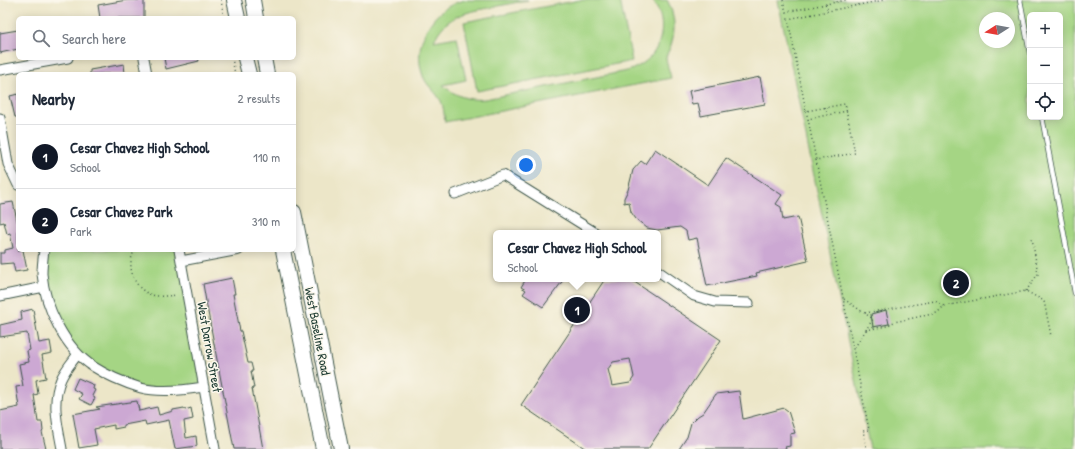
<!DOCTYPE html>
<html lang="en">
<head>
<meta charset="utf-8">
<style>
	body { margin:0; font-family:"Patrick Hand",sans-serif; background:#f2f2f3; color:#1f2937 }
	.controls { position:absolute; right:12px; top:12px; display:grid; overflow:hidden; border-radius:6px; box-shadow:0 2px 10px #0003 }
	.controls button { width:36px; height:36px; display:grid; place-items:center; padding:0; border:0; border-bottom:1px solid #e0e1e3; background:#fff; color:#1f2937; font:20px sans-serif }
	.compass { position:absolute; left:979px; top:12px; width:36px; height:36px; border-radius:50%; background:#fff; box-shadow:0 2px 10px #0003; rotate:259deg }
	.you { position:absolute; left:526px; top:165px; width:14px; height:14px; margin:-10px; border:3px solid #fff; border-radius:50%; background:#1a73e8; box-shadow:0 0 0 6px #1a73e833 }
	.badge { display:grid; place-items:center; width:26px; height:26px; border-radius:50%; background:#111827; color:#fff; font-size:13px; font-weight:700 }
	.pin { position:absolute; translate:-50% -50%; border:2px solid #fff; box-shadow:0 1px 4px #0006 }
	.popup { position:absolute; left:493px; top:230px; width:168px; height:52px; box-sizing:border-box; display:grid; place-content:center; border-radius:6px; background:#fff; filter:drop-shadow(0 1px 3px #0005); font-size:13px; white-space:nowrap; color:#747a83 }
	.popup b { font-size:15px; color:#1f2937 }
	.popup::after { content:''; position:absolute; left:50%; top:100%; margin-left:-8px; border:8px solid transparent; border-top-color:#fff }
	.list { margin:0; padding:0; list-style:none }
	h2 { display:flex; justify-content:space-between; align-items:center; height:52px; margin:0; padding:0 16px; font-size:17px }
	h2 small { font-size:13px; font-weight:400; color:#747a83 }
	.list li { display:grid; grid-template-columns:26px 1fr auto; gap:12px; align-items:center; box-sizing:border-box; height:64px; padding:0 16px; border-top:1px solid #e0e1e3 }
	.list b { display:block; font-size:15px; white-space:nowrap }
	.list p { margin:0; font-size:13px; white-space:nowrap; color:#747a83 }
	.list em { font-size:13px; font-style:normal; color:#747a83 }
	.icon { flex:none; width:22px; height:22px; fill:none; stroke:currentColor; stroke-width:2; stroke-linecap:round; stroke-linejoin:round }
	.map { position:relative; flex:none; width:1075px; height:449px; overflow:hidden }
	.search { position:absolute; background:#fff; box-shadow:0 2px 10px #0003; left:16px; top:16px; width:280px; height:44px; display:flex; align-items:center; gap:10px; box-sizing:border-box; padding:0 14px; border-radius:6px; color:#747a83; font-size:15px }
	.panel { position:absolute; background:#fff; box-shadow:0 2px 10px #0003; left:16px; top:72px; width:280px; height:180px; border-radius:6px }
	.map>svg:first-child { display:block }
	.green { fill:#a5d584; stroke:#62895c; fill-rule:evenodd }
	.building { fill:#cca8d3; fill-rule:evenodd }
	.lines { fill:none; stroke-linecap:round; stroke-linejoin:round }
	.lane-casing { stroke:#3e564a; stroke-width:6 }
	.street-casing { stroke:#3e564a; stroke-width:11 }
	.primary-casing { stroke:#3e564a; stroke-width:16 }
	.path { stroke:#3e564a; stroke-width:1.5; stroke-dasharray:1 3; stroke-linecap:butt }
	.lane { stroke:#fff; stroke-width:4.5 }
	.street { stroke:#fff; stroke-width:9 }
	.primary { stroke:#fff; stroke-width:14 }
	.labels { text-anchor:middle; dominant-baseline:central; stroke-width:3; stroke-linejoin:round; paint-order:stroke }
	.street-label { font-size:13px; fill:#1f3d34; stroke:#fbf7ec }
</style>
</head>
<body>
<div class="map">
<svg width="1075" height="449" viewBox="0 0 1075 449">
	<rect width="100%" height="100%" fill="#fbf7ec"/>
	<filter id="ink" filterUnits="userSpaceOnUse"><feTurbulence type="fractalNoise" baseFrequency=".025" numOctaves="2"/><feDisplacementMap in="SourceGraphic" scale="8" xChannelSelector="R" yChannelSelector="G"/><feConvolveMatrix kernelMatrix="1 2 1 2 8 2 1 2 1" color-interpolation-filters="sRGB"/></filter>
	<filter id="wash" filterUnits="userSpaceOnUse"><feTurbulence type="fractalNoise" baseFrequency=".012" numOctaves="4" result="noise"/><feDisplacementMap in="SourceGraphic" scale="16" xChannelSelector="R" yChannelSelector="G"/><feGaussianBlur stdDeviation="0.9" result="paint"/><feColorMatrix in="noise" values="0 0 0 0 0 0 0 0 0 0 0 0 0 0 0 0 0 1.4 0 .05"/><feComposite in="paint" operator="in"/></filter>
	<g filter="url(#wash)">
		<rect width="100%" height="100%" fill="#ece6c8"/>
		<!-- green -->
		<path class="green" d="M465,0H528C515,3 502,5 489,8C465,12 444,17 434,41L457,37L466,80L443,85C455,96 469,101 485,99L627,71C634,69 640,66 646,61C664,46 667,18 652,0H667C675,14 676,30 671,45C670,49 667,53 666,57C666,63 670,72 671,78L445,122C444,115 444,104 439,98C434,90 427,86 423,76C411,44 432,7 465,0Z
			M580,0H620L632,61L477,91L464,22Z
			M778,0H1075V449H870ZM1030,15H1060V117H1030ZM985,18H1009V42H985Z
			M44,250H179L204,387L142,388L93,367L63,335L42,272Z"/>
		<g id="blocks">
			<!-- building -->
			<path class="building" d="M127,0H144V18H100L98,5Z
				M18,30V49L0,53V33Z
				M164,58H198L199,61L166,69Z
				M124,64L125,74H90V70Z
				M760,77L765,104L701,116L698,103L692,104L689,91Z
				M18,94V117H15L10,96Z
				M655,149L708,185L726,158L782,195L776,204L781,207L783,220L798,217L808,261L756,273L757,276L707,286L697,238L688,240L686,231L680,227L657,230L647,228L636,219L631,212L629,202L624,203V198L628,190L633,170L641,161L645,164Z
				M13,202L18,225V250H23L27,270L15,272L13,263L0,264V253H5V250L13,248L10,233L7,234L4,222L0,223V204Z
				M232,278L235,294H233L240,331H241L248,363H251L253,371H251L254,388H252L263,449H234L207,307L203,284Z
				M526,279H564L543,307L523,294L526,290L521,287Z
				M605,279H630L721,340L648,449H586L521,405ZM630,359L634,377L630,383L612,386L608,369L613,362Z
				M33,309L39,343L50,341L52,353L42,355L46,378L36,380L38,394L34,395L38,422H42L43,431L42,432L46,449H0V411L19,407L16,387L23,386L19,364L29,362L27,351L30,350L27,333L0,337V325L22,320L21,312Z
				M886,310L889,324L873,327L871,314Z
				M78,378L94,385L93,389L95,390L92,396L95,398L91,405L79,399L82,394L73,389Z
				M739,391L743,419L784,408L788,411L795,433L790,434V446L785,447L786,449H679L687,437L691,423L698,416L703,413L716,394Z
				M137,401L139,411L157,407L159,415L173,411V410L184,408L185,410L191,408L193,419L184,421L186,438L196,436L197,446L175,449L169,420L146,425L145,421L124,425V427L114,429V425L94,429L97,445L79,448L73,414L100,409L96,407Z"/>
		</g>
	</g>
	<g filter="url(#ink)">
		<use href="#blocks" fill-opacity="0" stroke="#3e564a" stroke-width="1"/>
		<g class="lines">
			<!-- lane casing -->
			<g class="lane-casing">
				<path id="lane" d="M1020,0L1030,53
					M1042,117L1075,293"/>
			</g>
			<!-- street casing -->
			<g class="street-casing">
				<path id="street" d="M144,58L147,74
					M0,70L68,58
					M0,118L8,164L18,185
					M455,194L503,175L596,233
					M44,250C43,258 42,266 42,274C45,307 65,349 94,367C108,376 125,383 141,388C160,393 185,390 204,387
					M179,250L215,449
					M181,261L239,250
					M658,271L694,296L715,302L749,303
					M0,296L44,287
					M62,449C58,426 51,402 61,379C65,370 72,362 78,354"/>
			</g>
			<!-- primary casing -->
			<g class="primary-casing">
				<path id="primary" d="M234,0L238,18
					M253,0L256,18
					M245,58L249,74
					M264,58L267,74
					M294,212L341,449
					M283,250L323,449"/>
			</g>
			<!-- path -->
			<path class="path" d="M221,0L224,18
				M783,0L786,12L846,0
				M826,4L828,11
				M232,58L235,74
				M825,107L827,115
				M806,111L808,119
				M847,111L808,119L816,160L855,153L845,104L806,111L788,19L884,0
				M816,160L869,430L863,431L867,449
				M135,250C125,265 134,290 152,295C160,297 169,296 177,295
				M1026,291L1038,274L1032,238
				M844,299L873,319L853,350
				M865,313L935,301L944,306
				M866,330L887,326L894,322L937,313L944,306L1026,291L1044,301L1051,336"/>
			<!-- lane -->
			<use href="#lane" class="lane"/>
			<!-- street -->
			<use href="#street" class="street"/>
			<!-- primary -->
			<use href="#primary" class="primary"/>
		</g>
	</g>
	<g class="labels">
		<!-- street labels -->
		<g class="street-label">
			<text transform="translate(318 331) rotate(79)">West Baseline Road</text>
			<text transform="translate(210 347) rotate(80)">West Darrow Street</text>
		</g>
	</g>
</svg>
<div class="controls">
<button>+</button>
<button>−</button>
<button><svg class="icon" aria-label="locate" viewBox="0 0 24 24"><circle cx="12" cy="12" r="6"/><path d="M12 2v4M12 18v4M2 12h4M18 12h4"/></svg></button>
</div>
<svg class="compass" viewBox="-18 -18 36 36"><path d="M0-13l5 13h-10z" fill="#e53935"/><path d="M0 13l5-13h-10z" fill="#747a83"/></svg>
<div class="you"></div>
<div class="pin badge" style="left:577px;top:310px">1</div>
<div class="popup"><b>Cesar Chavez High School</b>School</div>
<div class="pin badge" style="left:956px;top:283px">2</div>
<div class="search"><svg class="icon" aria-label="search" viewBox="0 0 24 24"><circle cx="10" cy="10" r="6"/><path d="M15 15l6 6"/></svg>Search here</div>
<section class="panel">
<h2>Nearby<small>2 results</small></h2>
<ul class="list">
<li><span class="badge">1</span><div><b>Cesar Chavez High School</b><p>School</p></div><em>110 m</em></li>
<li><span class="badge">2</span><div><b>Cesar Chavez Park</b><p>Park</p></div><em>310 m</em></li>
</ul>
</section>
</div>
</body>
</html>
